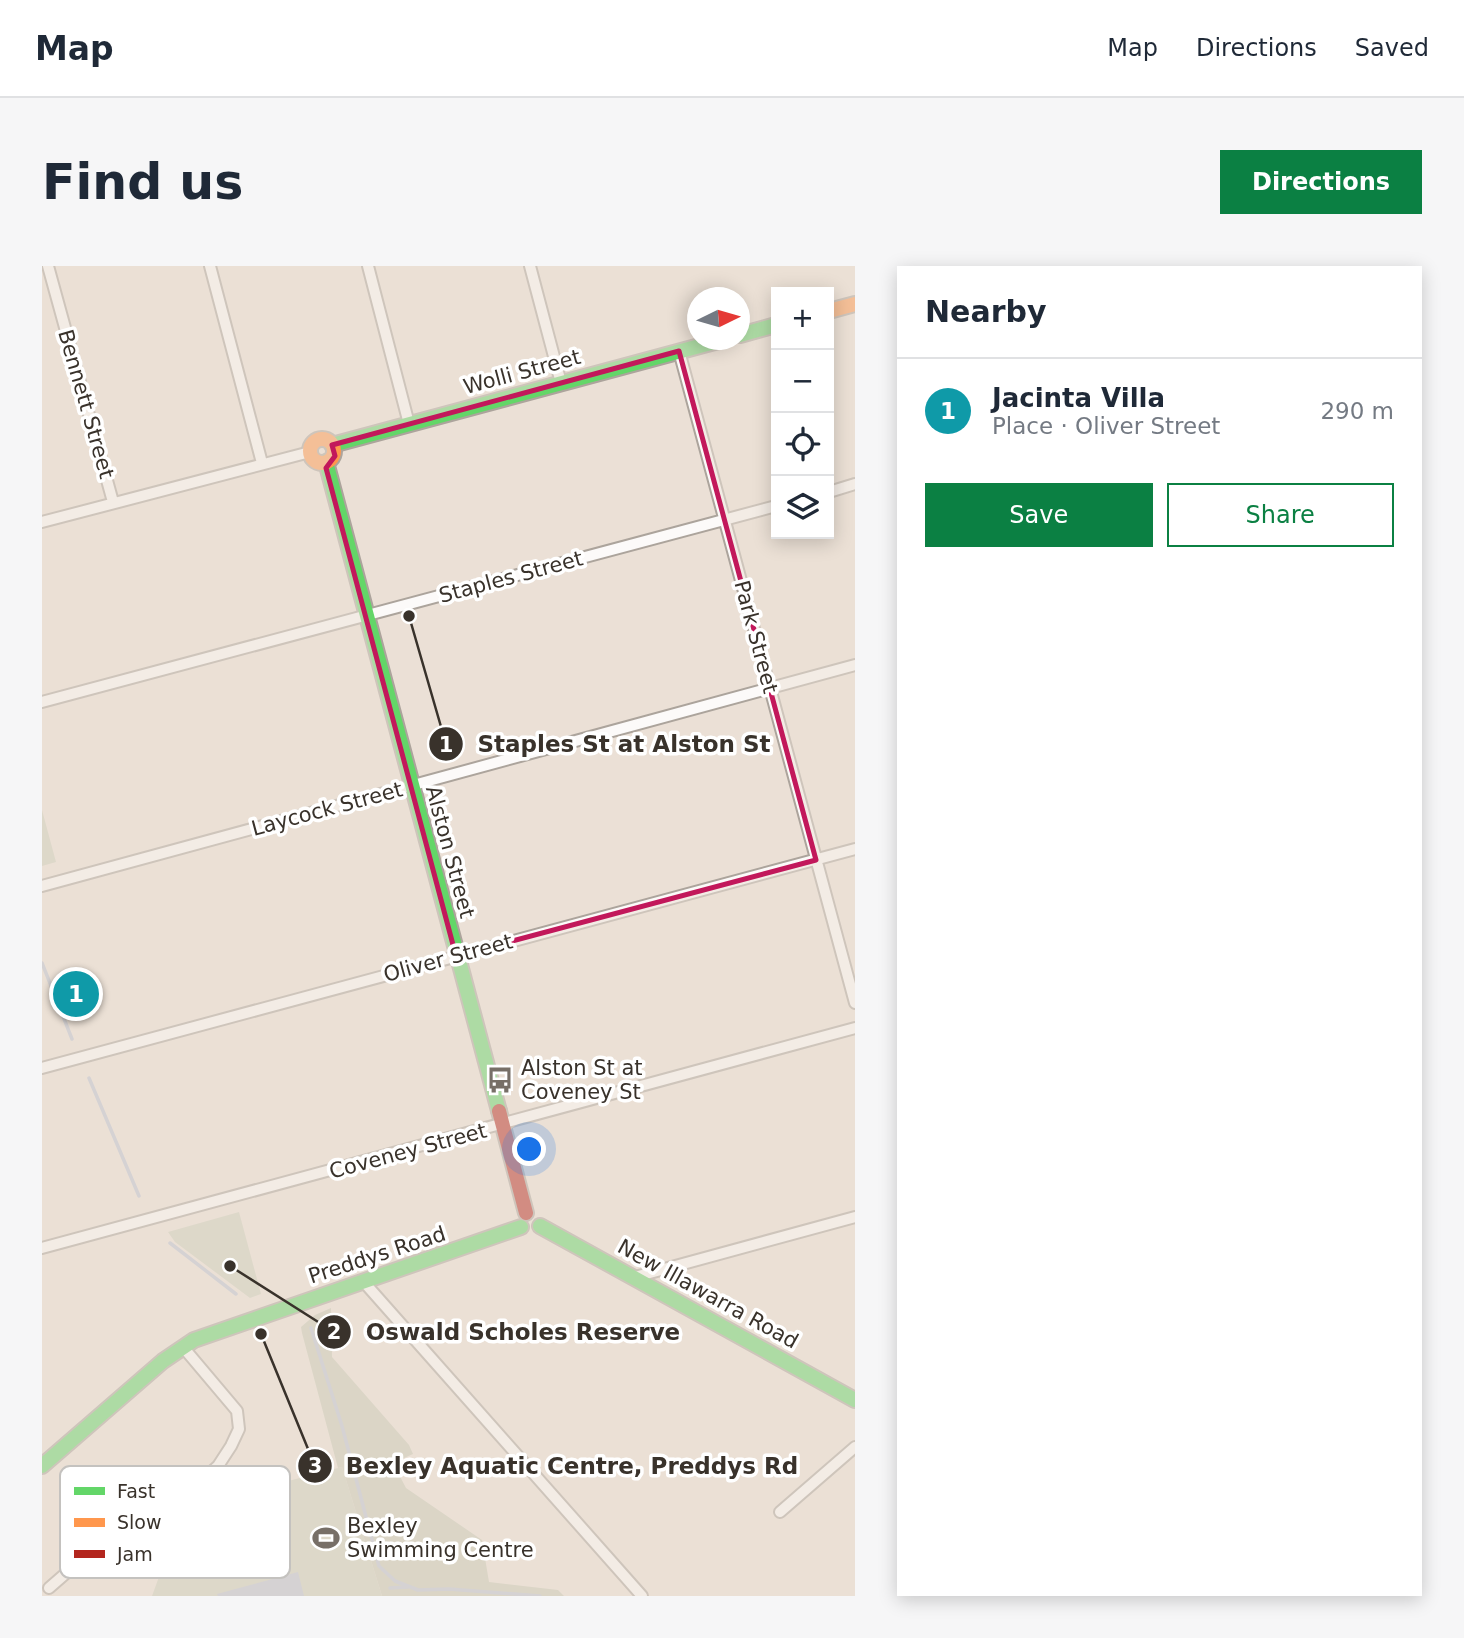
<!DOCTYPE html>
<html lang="en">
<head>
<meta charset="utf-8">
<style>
	body { margin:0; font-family:"DejaVu Sans",sans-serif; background:#f6f6f7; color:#1f2937 }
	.controls { position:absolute; right:21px; top:21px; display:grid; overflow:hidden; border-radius:0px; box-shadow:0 4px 18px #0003 }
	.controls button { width:63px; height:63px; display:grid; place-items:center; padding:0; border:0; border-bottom:2px solid #e0e1e3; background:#fff; color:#1f2937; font:35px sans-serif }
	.compass { position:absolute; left:645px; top:21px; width:63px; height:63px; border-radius:50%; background:#fff; box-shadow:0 4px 18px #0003; rotate:85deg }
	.you { position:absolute; left:488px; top:884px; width:24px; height:24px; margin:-18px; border:5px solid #fff; border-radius:50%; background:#1a73e8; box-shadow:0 0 0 10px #1a73e833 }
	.badge { display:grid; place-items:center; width:46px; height:46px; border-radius:50%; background:#0b8043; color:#fff; font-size:23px; font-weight:700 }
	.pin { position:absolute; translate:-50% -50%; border:4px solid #fff; box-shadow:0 2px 7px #0006 }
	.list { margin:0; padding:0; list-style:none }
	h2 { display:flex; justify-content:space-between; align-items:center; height:91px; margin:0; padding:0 28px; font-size:30px }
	h2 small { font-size:23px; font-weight:400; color:#747a83 }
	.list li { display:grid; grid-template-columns:46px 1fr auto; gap:21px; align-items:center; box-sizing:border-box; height:105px; padding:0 28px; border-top:2px solid #e0e1e3 }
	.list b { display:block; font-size:26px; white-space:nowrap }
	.list p { margin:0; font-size:23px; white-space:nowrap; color:#747a83 }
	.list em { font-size:23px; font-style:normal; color:#747a83 }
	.actions { display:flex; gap:14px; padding:21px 28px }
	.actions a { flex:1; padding:16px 0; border:2px solid #0b8043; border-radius:0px; text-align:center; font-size:24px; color:#0b8043 }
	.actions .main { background:#0b8043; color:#fff }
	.icon { flex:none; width:38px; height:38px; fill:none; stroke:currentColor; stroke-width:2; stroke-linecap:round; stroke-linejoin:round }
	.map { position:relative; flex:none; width:813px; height:1330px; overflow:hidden; border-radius:0px }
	header { display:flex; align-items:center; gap:42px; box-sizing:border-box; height:98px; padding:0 35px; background:#fff; border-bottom:2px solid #e0e1e3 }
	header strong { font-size:33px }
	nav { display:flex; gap:38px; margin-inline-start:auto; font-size:24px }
	.intro { display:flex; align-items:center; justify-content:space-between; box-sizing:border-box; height:168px; padding:0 42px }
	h1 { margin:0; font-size:49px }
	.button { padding:18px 32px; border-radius:0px; background:#0b8043; color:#fff; font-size:24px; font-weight:700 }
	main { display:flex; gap:42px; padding:0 42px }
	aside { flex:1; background:#fff; border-radius:0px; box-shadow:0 4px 18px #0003 }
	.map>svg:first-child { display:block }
	.green { fill:#cdcebb }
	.forest { fill:#c7c8b4 }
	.water { fill:#bac1d1 }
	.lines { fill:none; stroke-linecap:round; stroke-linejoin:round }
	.stream { stroke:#bac1d1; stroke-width:3.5 }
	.street-casing { stroke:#aca49c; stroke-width:14 }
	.fast-casing { stroke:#aca49c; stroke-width:18 }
	.slow-casing { stroke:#aca49c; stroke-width:18 }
	.jam-casing { stroke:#aca49c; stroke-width:18 }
	.street { stroke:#fcfaf9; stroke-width:10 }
	.fast { stroke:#63d668; stroke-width:14 }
	.slow { stroke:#ff974d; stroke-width:14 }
	.jam { stroke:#b3261e; stroke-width:14 }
	.marked { fill:none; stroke:#c2185b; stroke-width:5; stroke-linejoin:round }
	.labels { text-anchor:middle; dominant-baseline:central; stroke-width:7; stroke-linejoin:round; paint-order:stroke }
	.street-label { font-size:21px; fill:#39322b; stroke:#fff }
	.poi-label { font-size:21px; fill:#39322b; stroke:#fff; text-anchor:start }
	.key { fill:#fff; stroke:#c4c2bf; stroke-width:2 }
	.key-label { font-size:19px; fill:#39322b }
	.leader { fill:none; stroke:#39322b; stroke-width:2.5 }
	.callout-dot { fill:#39322b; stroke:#fff; stroke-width:2.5 }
	.mark-label { font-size:21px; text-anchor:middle; font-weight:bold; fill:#fff }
	.callout-label { font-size:23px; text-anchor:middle; font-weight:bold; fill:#39322b; stroke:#fff; stroke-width:7; stroke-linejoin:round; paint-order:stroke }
</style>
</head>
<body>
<header>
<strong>Map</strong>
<nav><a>Map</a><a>Directions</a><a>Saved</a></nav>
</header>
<div class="intro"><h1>Find us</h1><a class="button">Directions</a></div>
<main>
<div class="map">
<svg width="813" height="1330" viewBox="0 0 813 1330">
	<rect width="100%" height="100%" fill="#ebe0d6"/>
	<!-- green -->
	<path class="green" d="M0,544L14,596L0,600Z
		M197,946L219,1028L208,1032L133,976L126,966Z
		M300,1201L340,1330H110L122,1297L231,1219Z"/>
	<!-- forest -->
	<path class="forest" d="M289,1042L290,1091L367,1179L371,1188L351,1197L364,1222L440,1274L447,1316L516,1324L522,1330H340L300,1201L296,1202L260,1067L259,1061L273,1049Z"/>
	<!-- water -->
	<path class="water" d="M256,1306L262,1330H176L175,1328Z"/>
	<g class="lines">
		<!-- stream -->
		<path class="stream" d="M0,697L30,773
			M47,812L97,930
			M128,977L194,1028
			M269,1062L300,1160L337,1300L353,1315L376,1324L407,1323L498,1330
			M348,1322L366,1321"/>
		<!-- street casing -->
		<g class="street-casing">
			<path id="street" d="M6,0L71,236
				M168,0L220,197
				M326,0L367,158
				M488,0L519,117
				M637,85L813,737
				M787,226L813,218
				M0,256L268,186
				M0,436L734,240
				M0,620L813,399
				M0,802L813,583
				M0,982L813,762
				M593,1011L813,951
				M321,1015L600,1330
				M738,1246L813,1181
				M7,1322L92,1248L164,1211L176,1200L189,1180L197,1163L195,1145L141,1081"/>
		</g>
		<!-- fast casing -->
		<g class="fast-casing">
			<path id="fast" d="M698,69L734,59
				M290,179L680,74
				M284,196L457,845
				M498,960L813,1134
				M0,1200L121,1095L152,1074L479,961"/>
		</g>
		<!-- slow casing -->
		<g class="slow-casing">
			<path id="slow" d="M787,45L813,38
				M268 185a12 12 0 1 1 24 0a12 12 0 1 1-24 0Z"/>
		</g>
		<!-- jam casing -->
		<g class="jam-casing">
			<path id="jam" d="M457,845L484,947"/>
		</g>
		<!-- street -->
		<use href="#street" class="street"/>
		<!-- fast -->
		<use href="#fast" class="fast"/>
		<!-- slow -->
		<use href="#slow" class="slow"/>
		<!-- jam -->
		<use href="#jam" class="jam"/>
	</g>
	<!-- marked area -->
	<path d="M0 0H813V1330H0ZM637,85L774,594L414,690L284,202L293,190L290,179Z" fill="#ebe0d6" fill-opacity=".55" fill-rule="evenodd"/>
	<path class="marked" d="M637,85L774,594L414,690L284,202L293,190L290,179Z"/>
	<!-- icons -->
	<defs>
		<g id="bus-bare" transform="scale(2.1)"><path d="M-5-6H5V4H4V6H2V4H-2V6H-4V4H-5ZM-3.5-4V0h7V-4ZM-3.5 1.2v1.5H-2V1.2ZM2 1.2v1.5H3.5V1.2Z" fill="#776f67" stroke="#fff" stroke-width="2.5" paint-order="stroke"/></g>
		<g id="stadium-bare" transform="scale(2.1)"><path d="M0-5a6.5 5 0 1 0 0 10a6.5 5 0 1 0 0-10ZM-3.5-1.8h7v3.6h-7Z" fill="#776f67" stroke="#fff" stroke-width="2.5" paint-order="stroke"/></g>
	</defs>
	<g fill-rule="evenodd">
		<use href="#bus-bare" x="458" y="814"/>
		<use href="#stadium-bare" x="284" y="1272"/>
	</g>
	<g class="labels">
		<!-- street labels -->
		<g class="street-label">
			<text transform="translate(480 106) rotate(-15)">Wolli Street</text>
			<text transform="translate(44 138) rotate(74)">Bennett Street</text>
			<text transform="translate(469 311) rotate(-15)">Staples Street</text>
			<text transform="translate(714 371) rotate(75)">Park Street</text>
			<text transform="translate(285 543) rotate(-15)">Laycock Street</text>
			<text transform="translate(408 586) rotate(75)">Alston Street</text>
			<text transform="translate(406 692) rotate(-15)">Oliver Street</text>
			<text transform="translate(366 885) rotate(-15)">Coveney Street</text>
			<text transform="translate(335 989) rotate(-18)">Preddys Road</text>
			<text transform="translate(666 1028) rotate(29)">New Illawarra Road</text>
		</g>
		<!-- poi labels -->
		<g class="poi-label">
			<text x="479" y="802">Alston St at<tspan x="479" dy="24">Coveney St</tspan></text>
			<text x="305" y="1260">Bexley<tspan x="305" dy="24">Swimming Centre</tspan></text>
		</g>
	</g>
	<!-- legend -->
	<rect x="18" y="1200" width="230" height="112" rx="10" class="key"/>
	<rect x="32" y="1221" width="31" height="8" fill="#63d668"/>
	<rect x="32" y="1252" width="31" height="9" fill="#ff974d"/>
	<rect x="32" y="1284" width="31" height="8" fill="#b3261e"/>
	<g class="key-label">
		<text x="75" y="1232">Fast</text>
		<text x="75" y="1263">Slow</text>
		<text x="75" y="1295">Jam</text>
	</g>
	<!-- callouts -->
	<path class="leader" d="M367 350L404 478M188 1000L292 1066M219 1068L273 1200"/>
	<g class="callout-dot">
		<circle cx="367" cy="350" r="7"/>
		<circle cx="188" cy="1000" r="7"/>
		<circle cx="219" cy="1068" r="7"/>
		<circle cx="404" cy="478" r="18"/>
		<circle cx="292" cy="1066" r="18"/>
		<circle cx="273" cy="1200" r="18"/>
	</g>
	<g class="mark-label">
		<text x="404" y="486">1</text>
		<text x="292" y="1073">2</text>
		<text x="273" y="1207">3</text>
	</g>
	<g class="callout-label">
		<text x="582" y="486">Staples St at Alston St</text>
		<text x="481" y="1074">Oswald Scholes Reserve</text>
		<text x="530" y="1208">Bexley Aquatic Centre, Preddys Rd</text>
	</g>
</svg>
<div class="controls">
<button>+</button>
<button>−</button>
<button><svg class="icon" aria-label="locate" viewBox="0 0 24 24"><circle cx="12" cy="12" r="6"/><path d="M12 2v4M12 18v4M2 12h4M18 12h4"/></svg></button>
<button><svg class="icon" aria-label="layers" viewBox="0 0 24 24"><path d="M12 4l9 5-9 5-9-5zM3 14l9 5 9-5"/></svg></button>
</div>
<svg class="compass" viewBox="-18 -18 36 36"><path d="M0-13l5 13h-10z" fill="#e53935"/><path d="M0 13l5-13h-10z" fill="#747a83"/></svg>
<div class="you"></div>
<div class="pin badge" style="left:34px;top:728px;background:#0f9aa8">1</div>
</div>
<aside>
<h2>Nearby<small></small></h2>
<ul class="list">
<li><span class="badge" style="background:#0f9aa8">1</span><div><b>Jacinta Villa</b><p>Place · Oliver Street</p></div><em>290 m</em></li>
</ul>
<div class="actions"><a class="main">Save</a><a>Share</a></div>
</aside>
</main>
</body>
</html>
